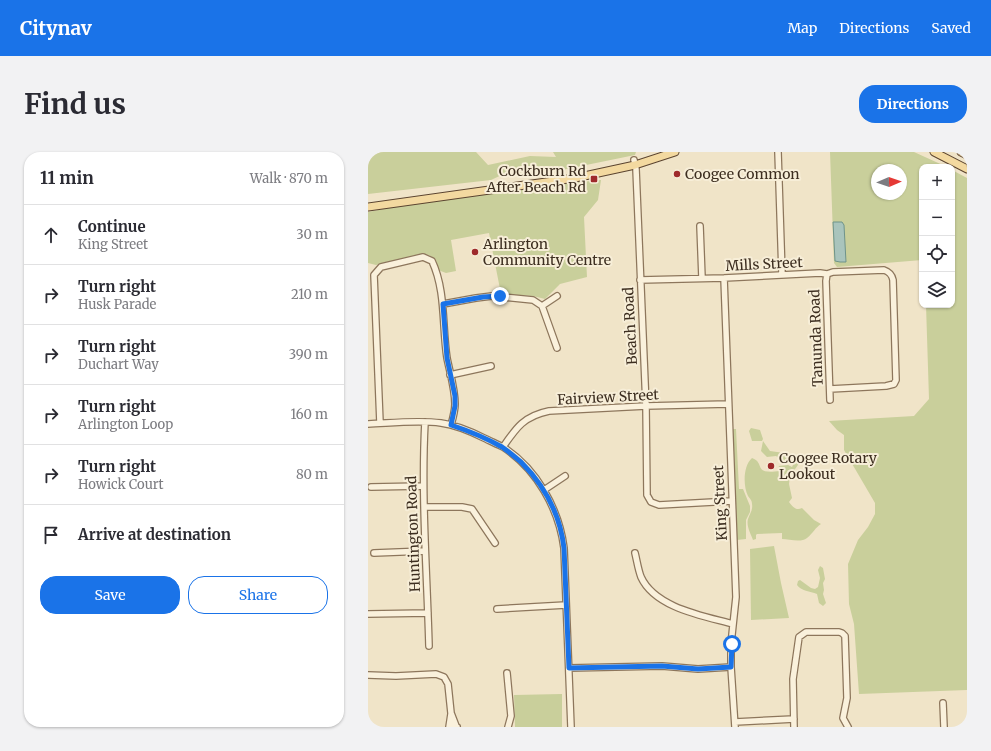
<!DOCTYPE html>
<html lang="en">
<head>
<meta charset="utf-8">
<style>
	body { margin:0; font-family:Merriweather,serif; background:#f2f2f3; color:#2b2b33 }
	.controls { position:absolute; right:12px; top:12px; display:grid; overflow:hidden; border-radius:8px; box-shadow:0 1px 3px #0004 }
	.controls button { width:36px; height:36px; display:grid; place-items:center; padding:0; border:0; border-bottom:1px solid #e1e1e2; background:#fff; color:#2b2b33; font:20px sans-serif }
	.compass { position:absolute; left:503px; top:12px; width:36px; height:36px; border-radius:50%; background:#fff; box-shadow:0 1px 3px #0004; rotate:88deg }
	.stop { position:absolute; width:12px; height:12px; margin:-9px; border:3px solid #1a73e8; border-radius:50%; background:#fff }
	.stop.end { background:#1a73e8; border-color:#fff; box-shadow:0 1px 4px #0008 }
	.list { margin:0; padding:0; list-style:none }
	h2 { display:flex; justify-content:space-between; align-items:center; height:52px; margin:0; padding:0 16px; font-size:17px }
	h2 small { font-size:13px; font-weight:400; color:#7c7c81 }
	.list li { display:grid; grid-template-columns:26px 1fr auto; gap:12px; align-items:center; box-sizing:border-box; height:60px; padding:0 16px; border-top:1px solid #e1e1e2 }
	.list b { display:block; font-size:15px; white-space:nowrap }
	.list p { margin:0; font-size:13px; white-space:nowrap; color:#7c7c81 }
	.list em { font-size:13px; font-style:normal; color:#7c7c81 }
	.actions { display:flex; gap:8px; padding:12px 16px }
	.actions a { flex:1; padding:9px 0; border:1px solid #1a73e8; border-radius:16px; text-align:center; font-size:14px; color:#1a73e8 }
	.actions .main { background:#1a73e8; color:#fff }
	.icon { flex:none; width:22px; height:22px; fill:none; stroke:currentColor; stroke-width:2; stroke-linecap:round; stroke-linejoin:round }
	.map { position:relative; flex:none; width:599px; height:575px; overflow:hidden; border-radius:16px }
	header { display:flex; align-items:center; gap:24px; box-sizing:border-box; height:56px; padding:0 20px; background:#1a73e8; color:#fff }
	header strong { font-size:19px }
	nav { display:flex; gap:22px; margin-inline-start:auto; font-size:14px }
	.intro { display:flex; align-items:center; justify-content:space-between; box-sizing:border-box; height:96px; padding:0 24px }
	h1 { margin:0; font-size:28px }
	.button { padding:10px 18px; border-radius:16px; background:#1a73e8; color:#fff; font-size:14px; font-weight:700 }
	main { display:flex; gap:24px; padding:0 24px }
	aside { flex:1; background:#fff; border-radius:16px; box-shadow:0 1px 3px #0004 }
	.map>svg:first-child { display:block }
	.green { fill:#c9cf9b; fill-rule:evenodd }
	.water { fill:#a9c4bc; stroke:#6f938a }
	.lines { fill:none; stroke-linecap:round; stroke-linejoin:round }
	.minor-casing { stroke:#8d765c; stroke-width:8 }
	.major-casing { stroke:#5b4430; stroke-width:9 }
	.minor { stroke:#faf1dc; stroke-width:5.5 }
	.major { stroke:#f3d9a0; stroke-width:7 }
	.route { stroke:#1a73e8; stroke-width:5 }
	.poi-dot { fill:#9e2a2b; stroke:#f7eed8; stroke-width:1.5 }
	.labels { text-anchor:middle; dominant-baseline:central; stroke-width:4; stroke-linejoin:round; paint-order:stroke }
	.poi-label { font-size:14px; fill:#3d2e20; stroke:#f7eed8; text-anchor:start }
	.street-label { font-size:14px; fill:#3d2e20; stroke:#f7eed8 }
</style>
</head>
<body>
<header>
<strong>Citynav</strong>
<nav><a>Map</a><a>Directions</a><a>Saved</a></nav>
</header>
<div class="intro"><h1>Find us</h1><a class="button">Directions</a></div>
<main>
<aside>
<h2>11 min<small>Walk · 870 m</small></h2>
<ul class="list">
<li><svg class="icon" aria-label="ahead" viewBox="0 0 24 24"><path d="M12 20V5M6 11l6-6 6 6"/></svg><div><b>Continue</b><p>King Street</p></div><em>30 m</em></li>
<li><svg class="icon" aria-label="right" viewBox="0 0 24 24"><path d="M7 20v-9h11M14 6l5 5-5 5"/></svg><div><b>Turn right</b><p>Husk Parade</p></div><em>210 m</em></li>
<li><svg class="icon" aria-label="right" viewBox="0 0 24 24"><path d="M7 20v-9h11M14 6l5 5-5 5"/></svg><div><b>Turn right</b><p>Duchart Way</p></div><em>390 m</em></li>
<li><svg class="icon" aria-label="right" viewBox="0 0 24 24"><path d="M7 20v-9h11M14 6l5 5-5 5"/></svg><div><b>Turn right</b><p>Arlington Loop</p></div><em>160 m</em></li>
<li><svg class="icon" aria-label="right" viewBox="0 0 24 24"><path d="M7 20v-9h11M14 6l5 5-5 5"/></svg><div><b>Turn right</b><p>Howick Court</p></div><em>80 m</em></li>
<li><svg class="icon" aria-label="arrive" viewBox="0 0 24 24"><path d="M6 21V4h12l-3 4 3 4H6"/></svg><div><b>Arrive at destination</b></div></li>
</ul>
<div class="actions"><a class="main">Save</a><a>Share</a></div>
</aside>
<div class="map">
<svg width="599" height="575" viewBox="0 0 599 575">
	<rect width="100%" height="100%" fill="#f0e4c8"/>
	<!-- green -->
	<path class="green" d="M0,0H108L120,13L162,4L188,5L185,0H268L267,3L184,20L138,21L123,28L0,42Z
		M462,0H546L579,15H554V108L469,115L466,111ZM509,18H533V42H509Z
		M584,18L599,26V538L491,542L486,472L481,452L480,412L490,388L500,375L507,362V351L476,298V283L469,278L461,269L546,264L561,247L558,153H584Z
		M233,28L230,48L216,65L219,125L192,132L177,147L165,144L133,142L121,81L83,88L88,119L78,121L70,118L68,108L61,103L53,102L8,113L0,111V60C14,58 28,53 42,51C105,42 169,34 233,28Z
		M383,276L392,278L395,287L394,289H384L381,279Z
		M365,277H368L371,337H375L382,354V360L378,368V387L369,388Z
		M395,289L402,299L423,302L433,306L425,310L421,309L419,312L408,304L399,305L393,299Z
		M384,306C398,311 384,323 412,319L410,317L411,314L420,313L424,315L426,311L432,310L425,320H420L422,324L421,332L424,346L421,350C425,355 428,359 434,356L446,368L453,372C447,376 445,381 439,386C433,391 421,387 414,387V381L389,382L388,383V387L385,388C383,382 378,374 380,367C382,361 385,358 384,352C384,348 382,347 380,344C375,334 375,314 384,306Z
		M406,394L413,431L421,466L383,468L382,397Z
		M452,414L455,416L457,427L455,431L456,438L455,442L458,451L455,454L451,451L449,442C442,439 433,439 429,433L430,429L432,428L443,436L447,437L450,435L452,426L450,418Z
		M194,542V575H147L146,543Z"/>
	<!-- water -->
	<path class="water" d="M465,70H474L476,73L478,110H472L467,109Z"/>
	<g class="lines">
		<!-- minor casing -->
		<g class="minor-casing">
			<path id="minor" d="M410,0L414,122
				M266,8L268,17L278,254L279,343L283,350L291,353L364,349
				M332,74L334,126
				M459,122L458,129L462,248
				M356,126L368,445L363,492V515L367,575
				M272,128L356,126L452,121L459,122L465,120L516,118C522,120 524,123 525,128L528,228L526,232L518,234L462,237
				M75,152L108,146L124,144L165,148L174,154L189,196
				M174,154L189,144
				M82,223L123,214
				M57,270C53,344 59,419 61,494
				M12,271L6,123L13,115L55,105L64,109C78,139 74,174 79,206C82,221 87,237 87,252C87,259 85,266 83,273
				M0,272C24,271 49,268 73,271C88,273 102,279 116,286C122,289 129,292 135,295C169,317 191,357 196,396L203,575
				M135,295C148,276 156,264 181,259L278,254L360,252
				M3,335L55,334
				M176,338L197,324
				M56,355H94L104,357L127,391
				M6,401L57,399
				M267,401C269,409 270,417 273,425C287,456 336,464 365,472
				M129,457L198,453
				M0,462L60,461
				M201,516L294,514L330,517L363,515
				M139,521L143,564L140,575
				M0,523L28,524L68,522L76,525L80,532L83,561L88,574
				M575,551L576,575
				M83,562L81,575L85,574L89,575
				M367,570L426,567
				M426,575L425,527L431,485L438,480H471L474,481L477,484L479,546L475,566L480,575"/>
		</g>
		<!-- major casing -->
		<g class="major-casing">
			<path id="major" d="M566,0L599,17
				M593,0L599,3
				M0,55L207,26L267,13L307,0"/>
		</g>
		<!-- minor -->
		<use href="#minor" class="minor"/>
		<!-- major -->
		<use href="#major" class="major"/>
	</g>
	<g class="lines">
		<!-- route -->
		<path class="route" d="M132,144L115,145L75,152L79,206L87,244V254L83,273C101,279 118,286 134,295C140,299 147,305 153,310C177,334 192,362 196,396L201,516L294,514L330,517L363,515L364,492"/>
	</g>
	<!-- markers -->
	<g class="poi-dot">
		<circle cx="309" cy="22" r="4"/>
		<rect x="222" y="23" width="8" height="8" rx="2"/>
		<circle cx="107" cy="100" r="4"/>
		<circle cx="403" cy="314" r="4"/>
	</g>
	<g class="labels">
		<!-- poi labels -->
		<g class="poi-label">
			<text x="218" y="19" text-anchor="end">Cockburn Rd<tspan x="218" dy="16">After Beach Rd</tspan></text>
			<text x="317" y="22">Coogee Common</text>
			<text x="115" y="92">Arlington<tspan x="115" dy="16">Community Centre</tspan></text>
			<text x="411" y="306">Coogee Rotary<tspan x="411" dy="16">Lookout</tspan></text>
		</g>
		<!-- street labels -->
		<g class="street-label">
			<text transform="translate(396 112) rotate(-3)">Mills Street</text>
			<text transform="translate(262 174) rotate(-93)">Beach Road</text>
			<text transform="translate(448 186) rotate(-92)">Tanunda Road</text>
			<text transform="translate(240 245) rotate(-3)">Fairview Street</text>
			<text transform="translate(352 351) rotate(-93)">King Street</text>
			<text transform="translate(45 382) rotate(-92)">Huntington Road</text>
		</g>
	</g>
</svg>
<div class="controls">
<button>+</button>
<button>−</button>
<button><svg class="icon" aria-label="locate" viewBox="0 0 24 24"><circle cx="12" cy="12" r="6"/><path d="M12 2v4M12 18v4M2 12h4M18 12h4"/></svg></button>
<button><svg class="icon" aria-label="layers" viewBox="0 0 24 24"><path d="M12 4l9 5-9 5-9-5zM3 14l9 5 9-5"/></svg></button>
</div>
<svg class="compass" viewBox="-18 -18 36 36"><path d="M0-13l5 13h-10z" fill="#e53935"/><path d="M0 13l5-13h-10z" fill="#7c7c81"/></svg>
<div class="stop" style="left:364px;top:492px"></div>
<div class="stop end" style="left:132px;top:144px"></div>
</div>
</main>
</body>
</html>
